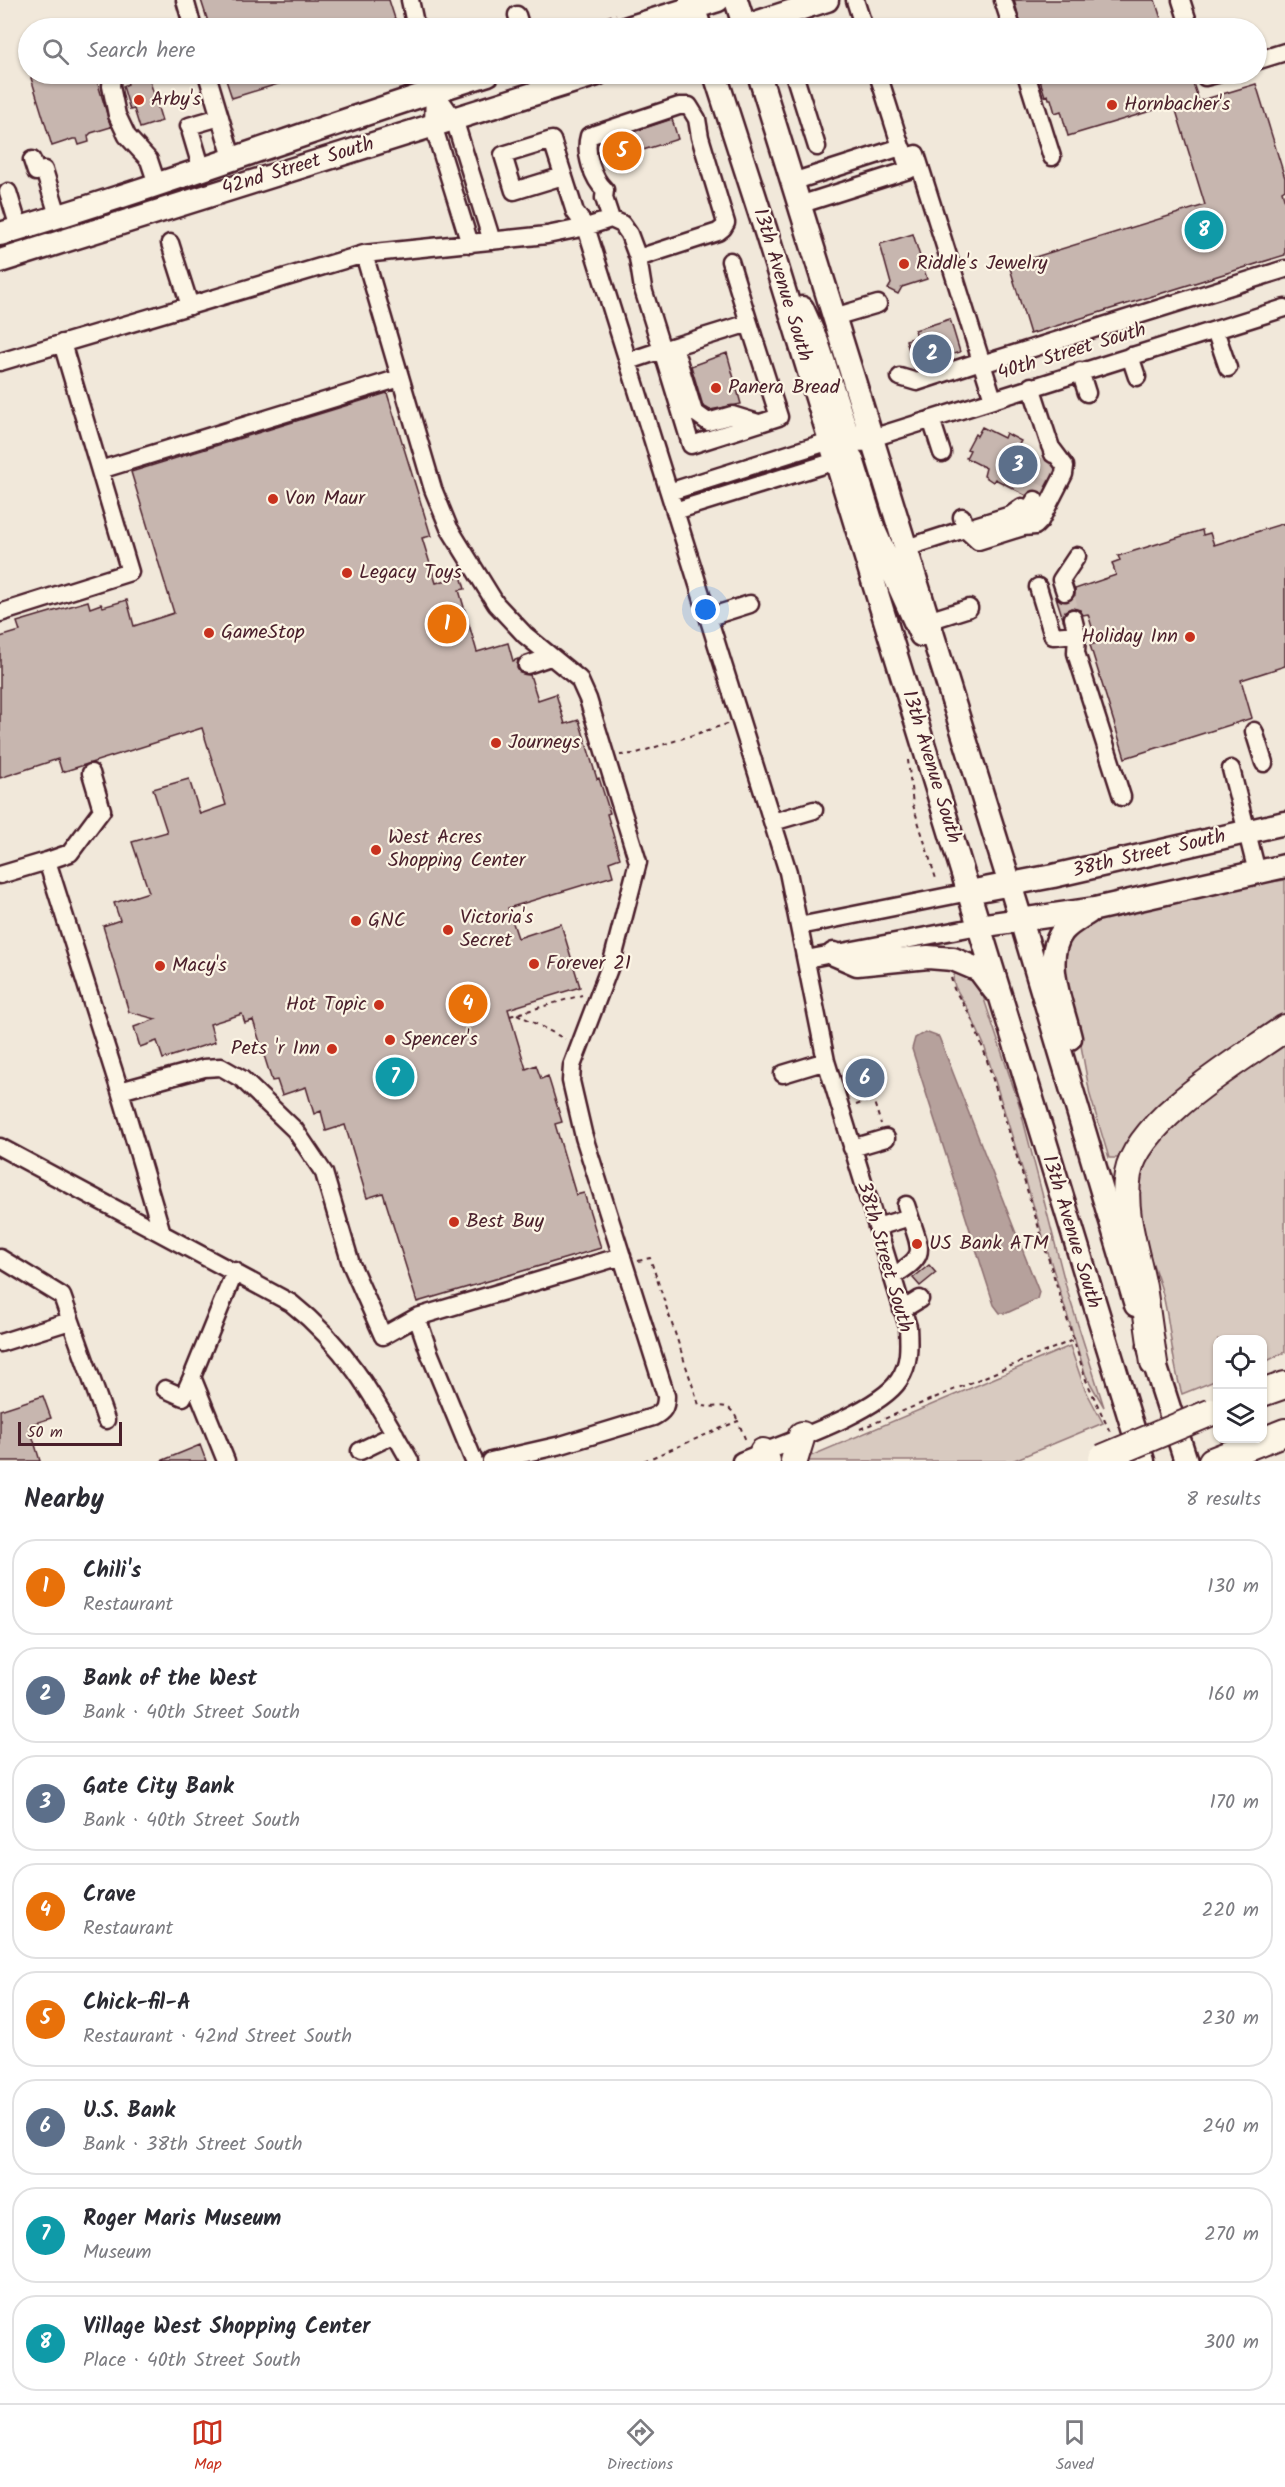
<!DOCTYPE html>
<html lang="en">
<head>
<meta charset="utf-8">
<style>
	body { margin:0; font-family:Kalam,sans-serif; background:#f2f2f3; color:#2b2b33 }
	.controls { position:absolute; right:18px; bottom:18px; display:grid; overflow:hidden; border-radius:12px; box-shadow:0 2px 4px #0004 }
	.controls button { width:54px; height:54px; display:grid; place-items:center; padding:0; border:0; border-bottom:2px solid #e1e1e2; background:#fff; color:#2b2b33; font:30px sans-serif }
	.scale { position:absolute; left:18px; bottom:15px; width:104px; box-sizing:border-box; padding-left:6px; border:3px solid #4a1f2b; border-top:0; font-size:16px; line-height:21px; white-space:nowrap; color:#4a1f2b; -webkit-text-stroke:4px #fcf5e5; paint-order:stroke }
	.you { position:absolute; left:706px; top:610px; width:21px; height:21px; margin:-15px; border:4px solid #fff; border-radius:50%; background:#1a73e8; box-shadow:0 0 0 9px #1a73e833 }
	.badge { display:grid; place-items:center; width:39px; height:39px; border-radius:50%; background:#c8321e; color:#fff; font-size:20px; font-weight:700 }
	.pin { position:absolute; translate:-50% -50%; border:3px solid #fff; box-shadow:0 2px 6px #0006 }
	.list { margin:0; padding:0; list-style:none }
	h2 { display:flex; justify-content:space-between; align-items:center; height:78px; margin:0; padding:0 24px; font-size:26px }
	h2 small { font-size:20px; font-weight:400; color:#7c7c81 }
	.list li { display:grid; grid-template-columns:39px 1fr auto; gap:18px; align-items:center; box-sizing:border-box; height:96px; margin:0 12px 12px; padding:0 12px; border:2px solid #e1e1e2; border-radius:24px }
	.list b { display:block; font-size:22px; white-space:nowrap }
	.list p { margin:0; font-size:20px; white-space:nowrap; color:#7c7c81 }
	.list em { font-size:20px; font-style:normal; color:#7c7c81 }
	.icon { flex:none; width:33px; height:33px; fill:none; stroke:currentColor; stroke-width:2; stroke-linecap:round; stroke-linejoin:round }
	.map { position:relative; flex:none; width:1285px; height:1461px; overflow:hidden }
	.search { position:absolute; background:#fff; box-shadow:0 2px 4px #0004; left:18px; right:18px; top:18px; height:66px; display:flex; align-items:center; gap:15px; box-sizing:border-box; padding:0 21px; border-radius:33px; color:#7c7c81; font-size:22px }
	.sheet { height:942px; background:#fff }
	nav { display:flex; justify-content:space-around; align-items:center; box-sizing:border-box; height:84px; border-top:2px solid #e1e1e2; background:#fff; font-size:16px; color:#7c7c81 }
	nav a { display:grid; justify-items:center; gap:3px }
	nav .on { color:#c8321e }
	.map>svg:first-child { display:block }
	.green { fill:#d8cac0; stroke:#917476; stroke-width:1.5 }
	.water { fill:#b6a19c; stroke:#8b6d6f; stroke-width:1.5 }
	.building { fill:#c7b6af; stroke:#4a1f2b; stroke-width:1.5 }
	.lines { fill:none; stroke-linecap:round; stroke-linejoin:round }
	.minor-tunnel { stroke:#d0c0b7; stroke-width:16; stroke-dasharray:16 8; stroke-linecap:butt }
	.minor-casing { stroke:#4a1f2b; stroke-width:21 }
	.major-casing { stroke:#4a1f2b; stroke-width:27 }
	.highway-casing { stroke:#4a1f2b; stroke-width:30 }
	.path { stroke:#4a1f2b; stroke-width:2; stroke-dasharray:4.5 4.5; stroke-linecap:butt }
	.minor { stroke:#fcf5e5; stroke-width:16 }
	.major { stroke:#fcf5e5; stroke-width:22 }
	.highway { stroke:#fcf5e5; stroke-width:26 }
	.highway-bridge-casing { stroke:#4a1f2b; stroke-width:30; stroke-linecap:butt }
	.highway-bridge { stroke:#fcf5e5; stroke-width:26 }
	.poi-dot { fill:#c8321e; stroke:#fcf5e5; stroke-width:2 }
	.labels { text-anchor:middle; dominant-baseline:central; stroke-width:4.5; stroke-linejoin:round; paint-order:stroke }
	.poi-label { font-size:20px; fill:#4a1f2b; stroke:#fcf5e5; text-anchor:start }
	.street-label { font-size:20px; fill:#4a1f2b; stroke:#fcf5e5 }
</style>
</head>
<body>
<div class="map">
<svg width="1285" height="1461" viewBox="0 0 1285 1461">
	<rect width="100%" height="100%" fill="#f1e8da"/>
	<filter id="ink" filterUnits="userSpaceOnUse"><feTurbulence type="fractalNoise" baseFrequency=".0167" numOctaves="2"/><feDisplacementMap in="SourceGraphic" scale="12" xChannelSelector="R" yChannelSelector="G"/><feConvolveMatrix kernelMatrix="1 2 1 2 8 2 1 2 1" color-interpolation-filters="sRGB"/></filter>
	<g filter="url(#ink)">
		<!-- green -->
		<path class="green" d="M1285,880V1019L1123,1158H1109L1090,1095L1078,1029L1060,965L1063,948L1085,923L1232,887Z
			M956,970L971,976L983,996L1019,1104L1067,1290L1104,1407L1086,1376L984,1045L968,1009L955,987L953,979Z
			M1285,1043V1352L1263,1363L1262,1340H1218L1217,1380L1182,1394C1171,1360 1171,1324 1162,1291C1152,1258 1135,1224 1137,1189C1140,1129 1240,1075 1285,1043Z
			M1070,1346L1084,1387L1103,1423L1012,1461H804L806,1458Z"/>
		<!-- water -->
		<path class="water" d="M925,1032L939,1037L1039,1292L1037,1299L1007,1313H1000L994,1305L912,1049L915,1038Z"/>
		<!-- building -->
		<path class="building" d="M201,0H389L398,28H210Z
			M1014,0H1155L1164,28H1022Z
			M34,74H95L111,127L91,133L88,136L89,142L79,145L77,139H73L52,146L31,78Z
			M133,74H141L142,79L149,78L162,121L140,128L134,109L130,110L123,86L128,84L125,76Z
			M224,74H303L304,76L232,98Z
			M1038,74H1190L1199,101L1256,84L1285,178V189L1282,191L1285,201V255L1030,334L1009,265L1205,205L1174,104L1068,136L1061,111L1055,113L1051,99H1049L1048,95L1045,96Z
			M672,119L678,139L605,162L600,143Z
			M913,234L927,279L902,287L898,294L888,289L891,284L880,244Z
			M950,319L960,352L947,356L949,361L935,365L934,361L914,367L906,340L917,337L915,330Z
			M727,353L741,404L710,410L703,406L691,366Z
			M387,393L431,536L422,538L436,583L461,576L465,589L459,590L477,652L508,643L513,661L518,659L517,668L520,673L530,675L538,700L556,694L565,724L579,720L597,779L599,778L610,813L607,814L620,858L609,862L613,876L508,908L518,938L561,924L580,987L508,1009L526,1069L536,1065L541,1079L548,1076L562,1122L555,1124L576,1195L584,1193L601,1248L417,1302L383,1193L367,1198L345,1125L326,1131L321,1111L314,1114L306,1087L282,1095L277,1080L272,1081L253,1020L245,1023L242,1014L210,1024L215,1042L163,1059L157,1041L140,1047L134,1027L156,1019L129,1012L103,926L120,920L114,903L149,892L132,842L167,832L153,789L189,779L200,814L226,805L202,728L62,772L58,759L0,778V637L20,631L17,622L88,601L90,608L101,604L103,607L127,600L134,626L174,613L131,472Z
			M982,427L1004,438L1006,433L1021,441L1018,446L1050,464L1054,471L1042,493L1035,490L1026,495L995,479L993,482L984,476L986,468L966,458L970,450L967,449L975,434L977,436Z
			M1285,523V666L1241,680L1252,718L1125,758L1090,645L1097,643L1088,614L1083,615L1080,610L1071,608L1065,611L1063,619L1056,597L1062,602H1069L1075,595V589L1116,575L1112,563L1120,560L1118,556L1202,530L1203,535L1210,533L1214,545Z
			M846 1078a19 19 0 1 1 38 0a19 19 0 1 1-38 0Z
			M929,1265L936,1273L920,1286L913,1278Z
			M43,1396L51,1418L29,1425L40,1461H0V1410Z
			M200,1445L206,1461H161Z"/>
		<g class="lines">
			<!-- minor-tunnel -->
			<path class="minor-tunnel" d="M1022,493L1040,457
				M1035,500L1052,463
				M1065,592L1073,618"/>
			<!-- minor casing -->
			<g class="minor-casing">
				<path id="minor" d="M185,0L193,28
					M410,0L416,28
					M855,0L864,28
					M1003,0L1012,28
					M1181,0L1190,28
					M517,15L521,28
					M1256,61L1285,52
					M112,74L111,86L117,115L127,136L149,160L157,184
					M207,74L233,161
					M428,74L434,91L433,125L470,244
					M794,74L817,147
					M1026,74L1052,157
					M1204,74L1205,77L1217,74
					M434,91L454,119L492,241
					M189,126L220,117
					M191,133L202,170
					M905,158L916,154L993,399
					M32,160L36,172L44,170L58,215
					M563,176L514,191L503,155L552,140L575,212L586,227L611,219L622,224L629,234L638,258L643,289L662,350L629,361
					M792,182L901,147L878,74
					M8,192L19,228
					M799,205L909,170L902,148
					M611,219L604,198L605,190C593,179 584,153 589,136L679,106H689L697,119L700,137L726,223L723,228L718,232L638,258
					M170,243L190,306
					M364,254L433,489L449,528L496,604L525,635L579,679L588,699L638,862L613,958L572,1066L571,1081L584,1137L666,1396C666,1408 663,1412 653,1417L561,1445L491,1461
					M730,261L749,323
					M834,317L878,304
					M749,323L779,417L691,445L662,350Z
					M1215,330L1228,368
					M674,347L694,412L708,422L732,415L758,423
					M1130,356L1137,377
					M0,362L364,254L547,235L586,227L788,872L826,1061L908,1327C909,1346 910,1364 899,1380C878,1413 779,1445 741,1461
					M982,364L1285,269
					M1080,371L1087,393
					M900,377L917,382L981,361
					M1031,386L1053,454
					M931,419L942,453
					M872,438L1285,308
					M100,470L400,378
					M669,492L830,441
					M675,511L836,461
					M1014,522L1025,516L1035,500
					M1023,527L1035,526L1040,521L1064,474L1065,466L1050,446
					M965,529L978,541L1023,527L1031,521
					M965,529L1011,515L1022,507
					M906,548L965,529L962,517
					M1038,587L1053,636L1077,634
					M1065,592L1061,580L1077,556
					M0,613L130,572L62,343
					M709,617L750,604
					M1073,618L1077,634L1076,653L1122,797
					M928,621L969,608
					M527,665L550,657
					M1254,731L1264,763
					M1231,769L1257,872
					M773,822L814,810
					M47,861L70,853L102,810L91,773
					M0,875L47,861L120,1091
					M799,926L969,892
					M806,959L979,926
					M783,1074L826,1061
					M0,1147L291,1303C348,1348 375,1399 410,1461
					M852,1148L886,1138
					M877,1227L910,1217L906,1205
					M162,1233L120,1091L204,1068L221,1067L242,1079L295,1130L324,1173L351,1264L383,1336L417,1317L622,1256
					M0,1258L62,1296L106,1420
					M892,1277C927,1255 922,1253 910,1217
					M902,1310L920,1299
					M417,1317L429,1352L474,1461
					M0,1343L70,1321
					M165,1389L183,1397L192,1377
					M360,1451L395,1434
					M226,1461L192,1377L235,1271"/>
			</g>
			<!-- major casing -->
			<g class="major-casing">
				<path id="major" d="M691,0L700,28
					M736,0L745,28
					M628,28L718,0
					M740,28L827,0
					M715,74L768,238L1143,1461
					M759,74L1021,920L1136,1305
					M0,234C164,186 324,125 488,74
					M0,261L597,74
					M802,308L817,342L846,430C855,440 859,442 872,438
					M833,442L846,451L852,459L874,530L921,635
					M969,892L1053,876L1285,823
					M979,926L1095,909L1285,866
					M834,954L857,964L928,957L953,959L979,970L994,990
					M1070,1038C1063,1007 1041,959 1063,931C1070,923 1080,918 1089,912
					M1149,1346L1186,1461"/>
			</g>
			<!-- highway casing -->
			<g class="highway-casing">
				<path id="highway" d="M1154,1363C1150,1338 1147,1312 1143,1287C1136,1251 1121,1211 1128,1174C1138,1119 1240,1060 1285,1028
					M1262,1393L1285,1385
					M763,1452L767,1461
					M794,1461L802,1435
					M1212,1461L1285,1432"/>
			</g>
			<!-- path -->
			<path class="path" d="M573,28L616,14
				M661,74H663
				M620,755L634,754L727,724
				M908,760L913,805L937,882
				M951,978L954,989L971,1017L985,1054L1086,1380L1110,1432
				M517,1014L565,1039
				M510,1016L582,995
				M872,1096L881,1124
				M856,1105L873,1099
				M638,1261L650,1258L699,1405C719,1411 727,1397 738,1421
				M860,1429L1073,1340
				M644,1461L738,1421L746,1441"/>
			<!-- minor -->
			<use href="#minor" class="minor"/>
			<!-- major -->
			<use href="#major" class="major"/>
			<!-- highway -->
			<use href="#highway" class="highway"/>
			<!-- highway-bridge casing -->
			<g class="highway-bridge-casing">
				<path id="highway-bridge" d="M1102,1458L1212,1412"/>
			</g>
			<!-- highway-bridge -->
			<use href="#highway-bridge" class="highway-bridge"/>
		</g>
	</g>
	<!-- markers -->
	<g class="poi-dot">
		<circle cx="139" cy="100" r="6"/>
		<circle cx="1112" cy="105" r="6"/>
		<circle cx="904" cy="264" r="6"/>
		<circle cx="716" cy="388" r="6"/>
		<circle cx="273" cy="499" r="6"/>
		<circle cx="347" cy="573" r="6"/>
		<circle cx="209" cy="633" r="6"/>
		<circle cx="1190" cy="637" r="6"/>
		<circle cx="496" cy="743" r="6"/>
		<circle cx="376" cy="850" r="6"/>
		<circle cx="356" cy="921" r="6"/>
		<circle cx="448" cy="930" r="6"/>
		<circle cx="534" cy="964" r="6"/>
		<circle cx="160" cy="966" r="6"/>
		<circle cx="379" cy="1005" r="6"/>
		<circle cx="390" cy="1040" r="6"/>
		<circle cx="332" cy="1049" r="6"/>
		<circle cx="454" cy="1222" r="6"/>
		<circle cx="917" cy="1244" r="6"/>
	</g>
	<g class="labels">
		<!-- poi labels -->
		<g class="poi-label">
			<text x="151" y="100">Arby's</text>
			<text x="1124" y="105">Hornbacher's</text>
			<text x="916" y="264">Riddle's Jewelry</text>
			<text x="728" y="388">Panera Bread</text>
			<text x="285" y="499">Von Maur</text>
			<text x="359" y="573">Legacy Toys</text>
			<text x="221" y="633">GameStop</text>
			<text x="1178" y="637" text-anchor="end">Holiday Inn</text>
			<text x="508" y="743">Journeys</text>
			<text x="388" y="838">West Acres<tspan x="388" dy="23">Shopping Center</tspan></text>
			<text x="460" y="918">Victoria's<tspan x="460" dy="23">Secret</tspan></text>
			<text x="368" y="921">GNC</text>
			<text x="546" y="964">Forever 21</text>
			<text x="172" y="966">Macy's</text>
			<text x="367" y="1005" text-anchor="end">Hot Topic</text>
			<text x="402" y="1040">Spencer's</text>
			<text x="320" y="1049" text-anchor="end">Pets 'r Inn</text>
			<text x="466" y="1222">Best Buy</text>
			<text x="929" y="1244">US Bank ATM</text>
		</g>
		<!-- street labels -->
		<g class="street-label">
			<text transform="translate(298 167) rotate(-17)">42nd Street South</text>
			<text transform="translate(782 285) rotate(73)">13th Avenue South</text>
			<text transform="translate(1072 352) rotate(-17)">40th Street South</text>
			<text transform="translate(931 767) rotate(73)">13th Avenue South</text>
			<text transform="translate(1149 854) rotate(-13)">38th Street South</text>
			<text transform="translate(1071 1232) rotate(73)">13th Avenue South</text>
			<text transform="translate(884 1257) rotate(74)">38th Street South</text>
		</g>
	</g>
</svg>
<div class="controls">
<button><svg class="icon" aria-label="locate" viewBox="0 0 24 24"><circle cx="12" cy="12" r="6"/><path d="M12 2v4M12 18v4M2 12h4M18 12h4"/></svg></button>
<button><svg class="icon" aria-label="layers" viewBox="0 0 24 24"><path d="M12 4l9 5-9 5-9-5zM3 14l9 5 9-5"/></svg></button>
</div>
<div class="scale">50 m</div>
<div class="you"></div>
<div class="pin badge" style="left:447px;top:624px;background:#e8710a">1</div>
<div class="pin badge" style="left:932px;top:354px;background:#5c6f8a">2</div>
<div class="pin badge" style="left:1018px;top:465px;background:#5c6f8a">3</div>
<div class="pin badge" style="left:468px;top:1004px;background:#e8710a">4</div>
<div class="pin badge" style="left:622px;top:151px;background:#e8710a">5</div>
<div class="pin badge" style="left:865px;top:1078px;background:#5c6f8a">6</div>
<div class="pin badge" style="left:395px;top:1077px;background:#0f9aa8">7</div>
<div class="pin badge" style="left:1204px;top:230px;background:#0f9aa8">8</div>
<div class="search"><svg class="icon" aria-label="search" viewBox="0 0 24 24"><circle cx="10" cy="10" r="6"/><path d="M15 15l6 6"/></svg>Search here</div>
</div>
<section class="sheet">
<h2>Nearby<small>8 results</small></h2>
<ul class="list">
<li><span class="badge" style="background:#e8710a">1</span><div><b>Chili's</b><p>Restaurant</p></div><em>130 m</em></li>
<li><span class="badge" style="background:#5c6f8a">2</span><div><b>Bank of the West</b><p>Bank · 40th Street South</p></div><em>160 m</em></li>
<li><span class="badge" style="background:#5c6f8a">3</span><div><b>Gate City Bank</b><p>Bank · 40th Street South</p></div><em>170 m</em></li>
<li><span class="badge" style="background:#e8710a">4</span><div><b>Crave</b><p>Restaurant</p></div><em>220 m</em></li>
<li><span class="badge" style="background:#e8710a">5</span><div><b>Chick-fil-A</b><p>Restaurant · 42nd Street South</p></div><em>230 m</em></li>
<li><span class="badge" style="background:#5c6f8a">6</span><div><b>U.S. Bank</b><p>Bank · 38th Street South</p></div><em>240 m</em></li>
<li><span class="badge" style="background:#0f9aa8">7</span><div><b>Roger Maris Museum</b><p>Museum</p></div><em>270 m</em></li>
<li><span class="badge" style="background:#0f9aa8">8</span><div><b>Village West Shopping Center</b><p>Place · 40th Street South</p></div><em>300 m</em></li>
</ul>
</section>
<nav>
<a class="on"><svg class="icon" aria-label="map" viewBox="0 0 24 24"><path d="M3 6l6-2 6 2 6-2v14l-6 2-6-2-6 2zM9 4v14M15 6v14"/></svg>Map</a>
<a><svg class="icon" aria-label="directions" viewBox="0 0 24 24"><path d="M12 3l9 9-9 9-9-9zM9 14v-3h6M13 9l2 2-2 2"/></svg>Directions</a>
<a><svg class="icon" aria-label="saved" viewBox="0 0 24 24"><path d="M7 4h10v16l-5-4-5 4z"/></svg>Saved</a>
</nav>
</body>
</html>
